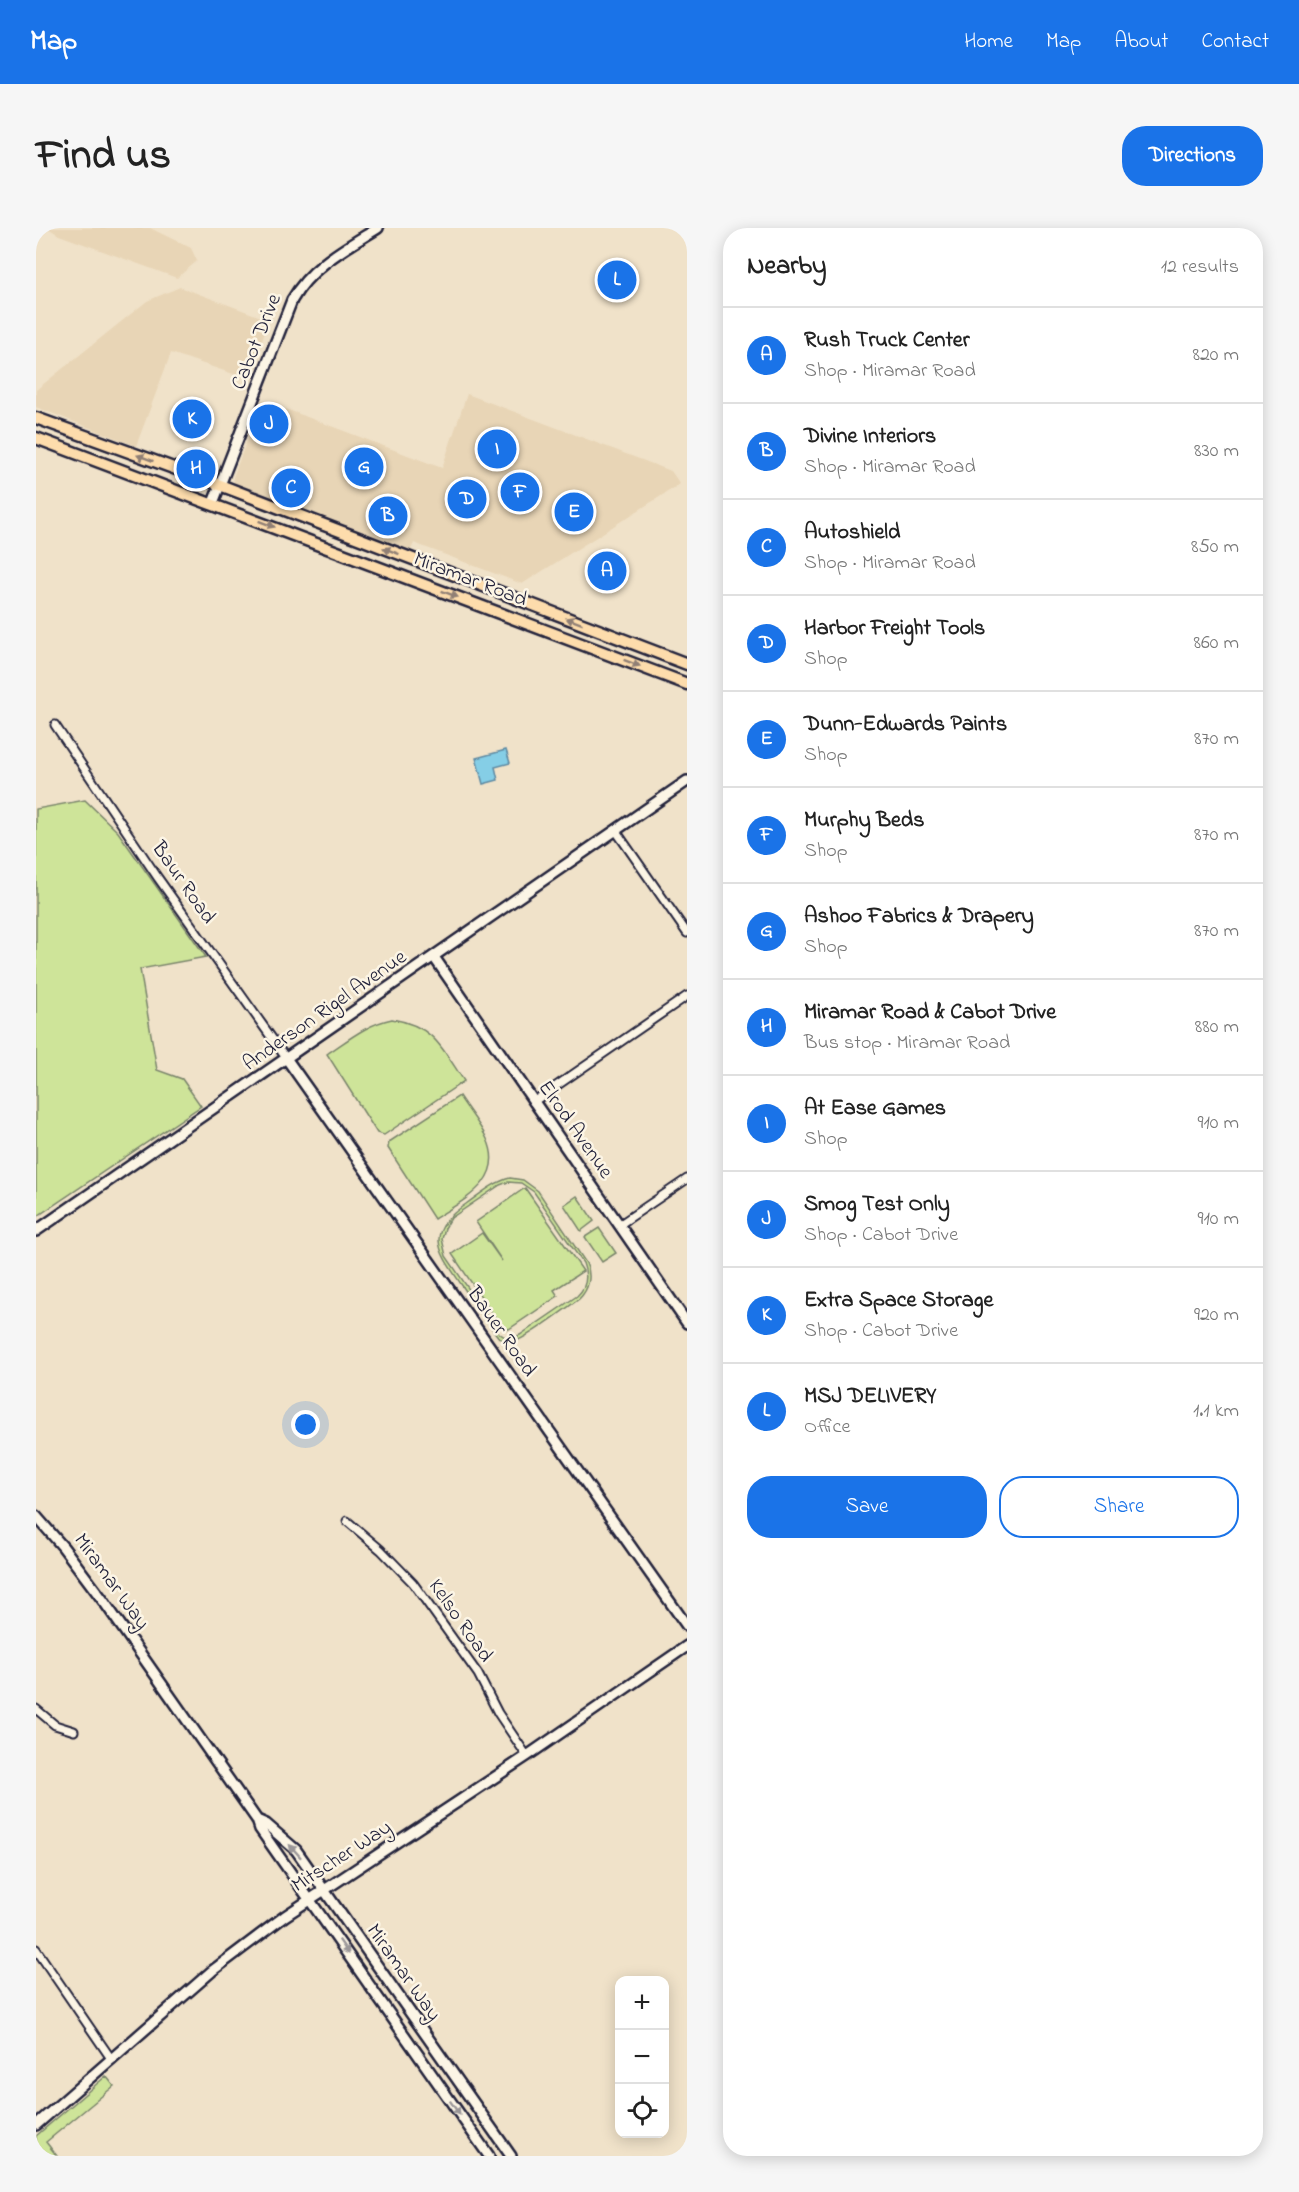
<!DOCTYPE html>
<html lang="en">
<head>
<meta charset="utf-8">
<style>
	body { margin:0; font-family:"Indie Flower",sans-serif; background:#f6f6f6; color:#222 }
	.controls { position:absolute; right:18px; bottom:18px; display:grid; overflow:hidden; border-radius:12px; box-shadow:0 3px 15px #0003 }
	.controls button { width:54px; height:54px; display:grid; place-items:center; padding:0; border:0; border-bottom:2px solid #e0e0e0; background:#fff; color:#222; font:30px sans-serif }
	.you { position:absolute; left:270px; top:1197px; width:21px; height:21px; margin:-15px; border:4px solid #fff; border-radius:50%; background:#1a73e8; box-shadow:0 0 0 9px #1a73e833 }
	.badge { display:grid; place-items:center; width:39px; height:39px; border-radius:50%; background:#1a73e8; color:#fff; font-size:20px; font-weight:700 }
	.pin { position:absolute; translate:-50% -50%; border:3px solid #fff; box-shadow:0 2px 6px #0006 }
	.list { margin:0; padding:0; list-style:none }
	h2 { display:flex; justify-content:space-between; align-items:center; height:78px; margin:0; padding:0 24px; font-size:26px }
	h2 small { font-size:20px; font-weight:400; color:#767676 }
	.list li { display:grid; grid-template-columns:39px 1fr auto; gap:18px; align-items:center; box-sizing:border-box; height:96px; padding:0 24px; border-top:2px solid #e0e0e0 }
	.list b { display:block; font-size:22px; white-space:nowrap }
	.list p { margin:0; font-size:20px; white-space:nowrap; color:#767676 }
	.list em { font-size:20px; font-style:normal; color:#767676 }
	.actions { display:flex; gap:12px; padding:18px 24px }
	.actions a { flex:1; padding:14px 0; border:2px solid #1a73e8; border-radius:24px; text-align:center; font-size:21px; color:#1a73e8 }
	.actions .main { background:#1a73e8; color:#fff }
	.icon { flex:none; width:33px; height:33px; fill:none; stroke:currentColor; stroke-width:2; stroke-linecap:round; stroke-linejoin:round }
	.map { position:relative; flex:none; width:651px; height:1928px; overflow:hidden; border-radius:24px }
	header { display:flex; align-items:center; gap:36px; box-sizing:border-box; height:84px; padding:0 30px; background:#1a73e8; color:#fff }
	header strong { font-size:28px }
	nav { display:flex; gap:33px; margin-inline-start:auto; font-size:21px }
	.intro { display:flex; align-items:center; justify-content:space-between; box-sizing:border-box; height:144px; padding:0 36px }
	h1 { margin:0; font-size:42px }
	.button { padding:15px 27px; border-radius:24px; background:#1a73e8; color:#fff; font-size:21px; font-weight:700 }
	main { display:flex; gap:36px; padding:0 36px }
	aside { flex:1; background:#fff; border-radius:24px; box-shadow:0 3px 15px #0003 }
	.map>svg:first-child { display:block }
	.built { fill:#e8d5b6 }
	.green { fill:#cee499; stroke:#78836a; stroke-width:1.5; fill-rule:evenodd }
	.water { fill:#85cee6; stroke:#5d89a2; stroke-width:1.5 }
	.lines { fill:none; stroke-linecap:round; stroke-linejoin:round }
	.street-casing { stroke:#22223b; stroke-width:11 }
	.secondary-casing { stroke:#22223b; stroke-width:14 }
	.primary-casing { stroke:#22223b; stroke-width:15 }
	.street { stroke:#fcf5e5; stroke-width:7 }
	.secondary { stroke:#fcf5e5; stroke-width:9 }
	.primary { stroke:#fddcac; stroke-width:10 }
	.oneway { fill:#907f74 }
	.oneway2 { fill:#9a9698 }
	.labels { text-anchor:middle; dominant-baseline:central; stroke-width:5; stroke-linejoin:round; paint-order:stroke }
	.street-label { font-size:21px; fill:#22223b; stroke:#fcf5e5 }
</style>
</head>
<body>
<header>
<strong>Map</strong>
<nav><a>Home</a><a>Map</a><a>About</a><a>Contact</a></nav>
</header>
<div class="intro"><h1>Find us</h1><a class="button">Directions</a></div>
<main>
<div class="map">
<svg width="651" height="1928" viewBox="0 0 651 1928">
	<rect width="100%" height="100%" fill="#f0e2c9"/>
	<filter id="ink" filterUnits="userSpaceOnUse"><feTurbulence type="fractalNoise" baseFrequency=".0167" numOctaves="2"/><feDisplacementMap in="SourceGraphic" scale="12" xChannelSelector="R" yChannelSelector="G"/><feConvolveMatrix kernelMatrix="1 2 1 2 8 2 1 2 1" color-interpolation-filters="sRGB"/></filter>
	<g filter="url(#ink)">
		<!-- built -->
		<path class="built" d="M12,0H114L155,20L161,33L141,50L23,7Z
			M144,59L233,92L212,151L135,125L100,218L0,179V162L10,154L111,73Z
			M431,166L635,243L644,256L486,356L378,315L374,324L203,260L198,255L197,249L226,172L406,240Z"/>
		<!-- green -->
		<path class="green" d="M49,572L82,604L170,729L104,741L121,842L146,851L165,878L0,989V581Z
			M356,791C398,798 406,820 428,853L348,907L341,905L291,826C312,812 331,796 356,791Z
			M423,868C432,882 444,896 451,911C470,953 427,972 398,991L352,920L353,914Z
			M474,950L487,952L502,963L550,1035C556,1048 553,1061 543,1071C531,1080 489,1112 477,1114C469,1115 464,1112 460,1106C448,1090 437,1073 425,1056C402,1022 388,1004 430,976C444,966 458,954 474,950ZM472,954L485,955L498,964L547,1035C552,1048 551,1059 541,1068L484,1107C476,1111 470,1111 463,1105L410,1028L406,1011L409,1000L415,990L464,957Z
			M489,960L547,1043L518,1062L522,1068L473,1101H467L416,1026L446,1005L466,1033L440,994Z
			M541,968L558,993L545,1003L528,977Z
			M563,1000L580,1025L566,1034L549,1009Z
			M70,1848L78,1858L10,1914L21,1928H0V1908Z"/>
		<!-- water -->
		<path class="water" d="M470,522L474,535L459,539L462,552L447,556L440,530Z"/>
		<g class="lines">
			<!-- street casing -->
			<g class="street-casing">
				<path id="street" d="M19,497L122,650L250,830
					M580,603L651,705
					M497,874L651,768
					M583,997L651,951
					M311,1293L345,1322L377,1355L442,1446L462,1485L491,1528
					M0,1481L19,1497L38,1503
					M0,1721L76,1832"/>
			</g>
			<!-- secondary casing -->
			<g class="secondary-casing">
				<path id="secondary" d="M177,275L256,72C275,38 310,20 342,0
					M398,729L651,1095
					M250,830L651,1398
					M0,1003L651,553
					M0,1288L27,1319L69,1375L221,1592L224,1601L453,1928
					M221,1592L230,1596L260,1622L475,1928
					M0,1897L176,1743L249,1688L491,1528L651,1418"/>
			</g>
			<!-- primary casing -->
			<g class="primary-casing">
				<path id="primary" d="M0,190L184,257L651,436
					M0,210L651,456"/>
			</g>
			<!-- street -->
			<use href="#street" class="street"/>
			<!-- secondary -->
			<use href="#secondary" class="secondary"/>
			<!-- primary -->
			<use href="#primary" class="primary"/>
		</g>
		<!-- one-way arrows -->
		<defs><path id="oneway-solid" d="M-6-.8H1V-3.2L6.5 0L1 3.2V.8H-6Z" transform="scale(1.5)"/></defs>
		<g class="oneway">
			<use href="#oneway-solid" transform="translate(109 230) rotate(-160)"/>
			<use href="#oneway-solid" transform="translate(231 296) rotate(21)"/>
			<use href="#oneway-solid" transform="translate(355 323) rotate(-159)"/>
			<use href="#oneway-solid" transform="translate(414 366) rotate(21)"/>
			<use href="#oneway-solid" transform="translate(538 393) rotate(-159)"/>
			<use href="#oneway-solid" transform="translate(596 435) rotate(21)"/>
		</g>
		<g class="oneway2">
			<use href="#oneway-solid" transform="translate(259 1623) rotate(-132)"/>
			<use href="#oneway-solid" transform="translate(308 1719) rotate(55)"/>
			<use href="#oneway-solid" transform="translate(419 1880) rotate(55)"/>
		</g>
	</g>
	<g class="labels">
		<!-- street labels -->
		<g class="street-label">
			<text transform="translate(221 114) rotate(-68)">Cabot Drive</text>
			<text transform="translate(434 352) rotate(21)">Miramar Road</text>
			<text transform="translate(147 655) rotate(55)">Baur Road</text>
			<text transform="translate(289 783) rotate(-35)">Anderson Rigel Avenue</text>
			<text transform="translate(539 902) rotate(55)">Elrod Avenue</text>
			<text transform="translate(465 1104) rotate(55)">Bauer Road</text>
			<text transform="translate(75 1354) rotate(54)">Miramar Way</text>
			<text transform="translate(424 1393) rotate(55)">Kelso Road</text>
			<text transform="translate(306 1629) rotate(-33)">Mitscher Way</text>
			<text transform="translate(367 1745) rotate(55)">Miramar Way</text>
		</g>
	</g>
</svg>
<div class="controls">
<button>+</button>
<button>−</button>
<button><svg class="icon" aria-label="locate" viewBox="0 0 24 24"><circle cx="12" cy="12" r="6"/><path d="M12 2v4M12 18v4M2 12h4M18 12h4"/></svg></button>
</div>
<div class="you"></div>
<div class="pin badge" style="left:571px;top:343px">A</div>
<div class="pin badge" style="left:352px;top:288px">B</div>
<div class="pin badge" style="left:255px;top:260px">C</div>
<div class="pin badge" style="left:431px;top:271px">D</div>
<div class="pin badge" style="left:538px;top:284px">E</div>
<div class="pin badge" style="left:484px;top:264px">F</div>
<div class="pin badge" style="left:328px;top:239px">G</div>
<div class="pin badge" style="left:160px;top:241px">H</div>
<div class="pin badge" style="left:461px;top:221px">I</div>
<div class="pin badge" style="left:233px;top:196px">J</div>
<div class="pin badge" style="left:156px;top:191px">K</div>
<div class="pin badge" style="left:581px;top:52px">L</div>
</div>
<aside>
<h2>Nearby<small>12 results</small></h2>
<ul class="list">
<li><span class="badge">A</span><div><b>Rush Truck Center</b><p>Shop · Miramar Road</p></div><em>820 m</em></li>
<li><span class="badge">B</span><div><b>Divine Interiors</b><p>Shop · Miramar Road</p></div><em>830 m</em></li>
<li><span class="badge">C</span><div><b>Autoshield</b><p>Shop · Miramar Road</p></div><em>850 m</em></li>
<li><span class="badge">D</span><div><b>Harbor Freight Tools</b><p>Shop</p></div><em>860 m</em></li>
<li><span class="badge">E</span><div><b>Dunn-Edwards Paints</b><p>Shop</p></div><em>870 m</em></li>
<li><span class="badge">F</span><div><b>Murphy Beds</b><p>Shop</p></div><em>870 m</em></li>
<li><span class="badge">G</span><div><b>Ashoo Fabrics &amp; Drapery</b><p>Shop</p></div><em>870 m</em></li>
<li><span class="badge">H</span><div><b>Miramar Road &amp; Cabot Drive</b><p>Bus stop · Miramar Road</p></div><em>880 m</em></li>
<li><span class="badge">I</span><div><b>At Ease Games</b><p>Shop</p></div><em>910 m</em></li>
<li><span class="badge">J</span><div><b>Smog Test Only</b><p>Shop · Cabot Drive</p></div><em>910 m</em></li>
<li><span class="badge">K</span><div><b>Extra Space Storage</b><p>Shop · Cabot Drive</p></div><em>920 m</em></li>
<li><span class="badge">L</span><div><b>MSJ DELIVERY</b><p>Office</p></div><em>1.1 km</em></li>
</ul>
<div class="actions"><a class="main">Save</a><a>Share</a></div>
</aside>
</main>
</body>
</html>
